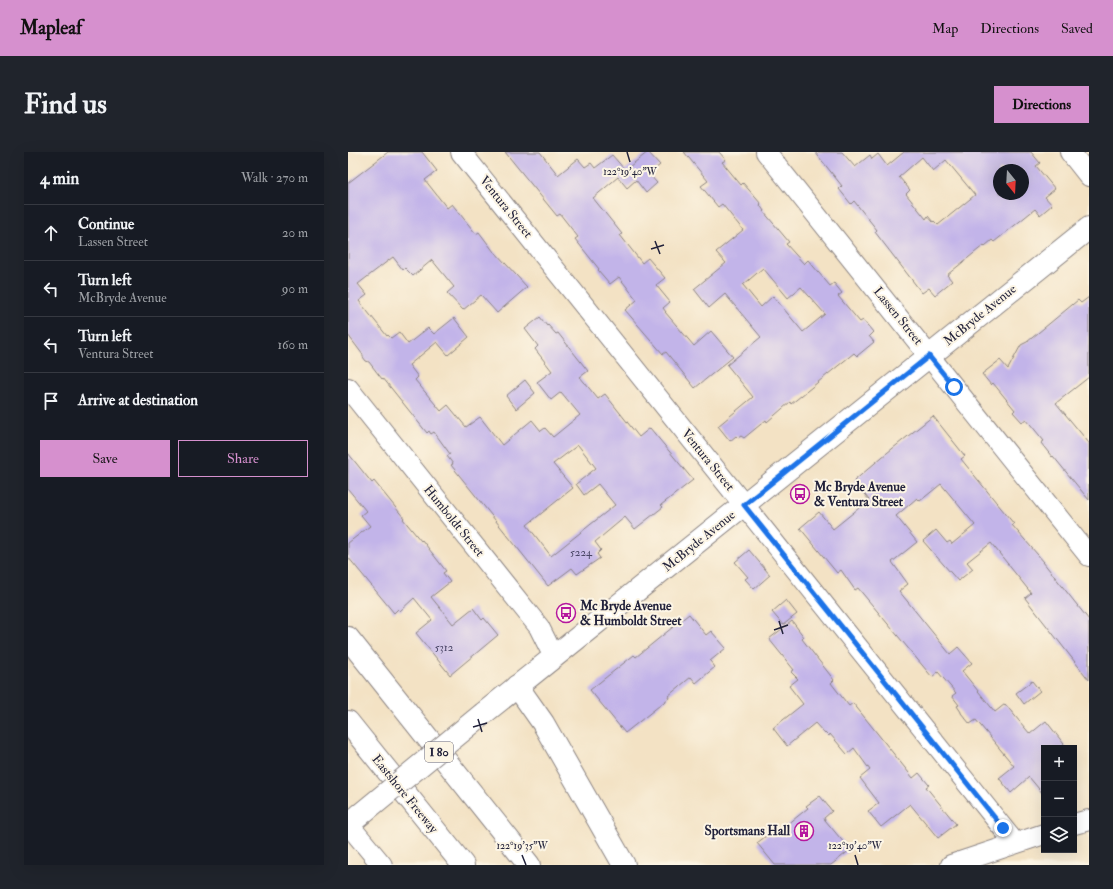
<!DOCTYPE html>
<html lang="en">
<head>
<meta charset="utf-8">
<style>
	body { margin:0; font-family:"IM FELL Double Pica",serif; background:#20242c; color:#f1f3f6 }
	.controls { position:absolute; right:12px; bottom:12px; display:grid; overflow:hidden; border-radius:0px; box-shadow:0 4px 16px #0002 }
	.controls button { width:36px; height:36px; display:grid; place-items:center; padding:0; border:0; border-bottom:1px solid #363941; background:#171b24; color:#f1f3f6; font:20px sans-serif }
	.compass { position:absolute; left:645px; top:12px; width:36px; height:36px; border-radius:50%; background:#171b24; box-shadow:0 4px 16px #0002; rotate:162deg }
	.stop { position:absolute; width:12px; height:12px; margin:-9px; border:3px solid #1a73e8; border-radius:50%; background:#fff }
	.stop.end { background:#1a73e8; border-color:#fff; box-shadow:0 1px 4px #0008 }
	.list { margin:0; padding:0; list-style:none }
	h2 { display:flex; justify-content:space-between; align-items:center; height:52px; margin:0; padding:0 16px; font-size:17px }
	h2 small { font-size:13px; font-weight:400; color:#9ea1a6 }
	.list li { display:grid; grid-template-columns:26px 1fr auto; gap:12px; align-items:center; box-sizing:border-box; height:56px; padding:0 16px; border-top:1px solid #363941 }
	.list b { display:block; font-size:15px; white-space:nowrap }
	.list p { margin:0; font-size:13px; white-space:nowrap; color:#9ea1a6 }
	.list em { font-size:13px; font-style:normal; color:#9ea1a6 }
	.actions { display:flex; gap:8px; padding:12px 16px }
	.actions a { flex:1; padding:9px 0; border:1px solid #d690ce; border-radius:0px; text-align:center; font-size:14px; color:#d690ce }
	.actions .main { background:#d690ce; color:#111 }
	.icon { flex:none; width:22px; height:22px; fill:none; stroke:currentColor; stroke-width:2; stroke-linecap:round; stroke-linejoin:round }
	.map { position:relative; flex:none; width:741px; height:713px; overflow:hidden; border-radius:0px }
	header { display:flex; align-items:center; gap:24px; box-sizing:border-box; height:56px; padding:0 20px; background:#d690ce; color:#111 }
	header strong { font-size:19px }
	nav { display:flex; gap:22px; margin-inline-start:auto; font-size:14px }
	.intro { display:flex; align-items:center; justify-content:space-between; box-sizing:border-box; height:96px; padding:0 24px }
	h1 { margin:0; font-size:28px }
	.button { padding:10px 18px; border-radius:0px; background:#d690ce; color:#111; font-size:14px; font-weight:700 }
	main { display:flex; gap:24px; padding:0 24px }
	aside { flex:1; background:#171b24; border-radius:0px; box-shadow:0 4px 16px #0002 }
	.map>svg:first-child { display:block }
	.building { fill:#c2b4e9; fill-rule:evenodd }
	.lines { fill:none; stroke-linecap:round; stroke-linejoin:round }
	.minor-casing { stroke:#8a8280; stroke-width:22 }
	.major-casing { stroke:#8a8280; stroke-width:24 }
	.highway-casing { stroke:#8a8280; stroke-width:24 }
	.minor { stroke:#fff; stroke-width:20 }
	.major { stroke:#fff; stroke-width:22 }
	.highway { stroke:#fff; stroke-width:22 }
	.major-bridge-casing { stroke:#8a8280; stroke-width:24; stroke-linecap:butt }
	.major-bridge { stroke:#fff; stroke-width:22 }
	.route { stroke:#1a73e8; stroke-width:5 }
	.ticks { fill:none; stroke:#22223b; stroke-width:1.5 }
	.labels { text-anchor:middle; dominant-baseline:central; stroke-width:4; stroke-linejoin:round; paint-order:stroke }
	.number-label { font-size:11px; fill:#4a4666 }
	.shield { fill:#fcf5e5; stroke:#63616e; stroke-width:1 }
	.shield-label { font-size:12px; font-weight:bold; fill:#22223b }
	.street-label { font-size:13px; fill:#22223b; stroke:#fcf5e5 }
	.poi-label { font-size:13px; font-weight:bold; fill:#22223b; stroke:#fcf5e5; text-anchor:start }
	.ticks-label { font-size:10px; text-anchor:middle; fill:#22223b; stroke:#fcf5e5; stroke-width:4; stroke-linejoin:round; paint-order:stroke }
</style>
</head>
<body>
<header>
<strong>Mapleaf</strong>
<nav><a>Map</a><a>Directions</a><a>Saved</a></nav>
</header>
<div class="intro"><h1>Find us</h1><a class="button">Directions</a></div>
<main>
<aside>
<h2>4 min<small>Walk · 270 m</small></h2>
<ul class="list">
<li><svg class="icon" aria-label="ahead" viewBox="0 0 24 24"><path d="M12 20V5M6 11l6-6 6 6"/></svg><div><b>Continue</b><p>Lassen Street</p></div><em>20 m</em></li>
<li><svg class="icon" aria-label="left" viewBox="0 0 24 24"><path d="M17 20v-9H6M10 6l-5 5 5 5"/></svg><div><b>Turn left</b><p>McBryde Avenue</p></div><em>90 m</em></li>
<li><svg class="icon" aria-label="left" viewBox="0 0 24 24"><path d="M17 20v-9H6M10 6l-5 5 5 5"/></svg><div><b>Turn left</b><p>Ventura Street</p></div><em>160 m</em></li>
<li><svg class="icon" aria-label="arrive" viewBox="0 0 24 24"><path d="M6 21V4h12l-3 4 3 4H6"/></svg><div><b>Arrive at destination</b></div></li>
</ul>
<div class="actions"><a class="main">Save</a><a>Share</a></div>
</aside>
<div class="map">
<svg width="741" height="713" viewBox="0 0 741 713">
	<rect width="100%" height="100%" fill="#fcf5e5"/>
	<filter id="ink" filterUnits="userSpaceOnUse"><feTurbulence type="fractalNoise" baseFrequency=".025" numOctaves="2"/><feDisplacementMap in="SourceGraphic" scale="8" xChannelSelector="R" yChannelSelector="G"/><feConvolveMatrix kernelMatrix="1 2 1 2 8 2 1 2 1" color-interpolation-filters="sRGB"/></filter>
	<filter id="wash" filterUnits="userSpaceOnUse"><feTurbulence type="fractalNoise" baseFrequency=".012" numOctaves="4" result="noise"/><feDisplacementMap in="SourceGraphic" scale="16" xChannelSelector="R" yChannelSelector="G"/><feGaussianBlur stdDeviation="0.9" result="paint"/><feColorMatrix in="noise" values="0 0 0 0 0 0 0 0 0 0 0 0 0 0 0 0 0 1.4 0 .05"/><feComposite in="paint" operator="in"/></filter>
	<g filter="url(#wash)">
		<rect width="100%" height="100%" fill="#f3e2c4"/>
		<g id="blocks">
			<!-- building -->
			<path class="building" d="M40,0H74L89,19L77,28L99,56L104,52L128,82L131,80L146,100H147L179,135L149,161L133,143L115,158L99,141L106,135L84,108L65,124L57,116L55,118L45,105L10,132L19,143L11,149L39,184L40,183L43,186L51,180L60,192L80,176L86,182L106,166L121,185L100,203L89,190L61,213L70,225L67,228L93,259L100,253L118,275L132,265L154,293L184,268L193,279L197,276L205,285L232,263L213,240L203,248L189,230L204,219L187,197L190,194L177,177L192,165L199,174L200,173L208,182L210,181L240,219L232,225L250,247L257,242L291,285L302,276L345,328L313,353L315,355L287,377L277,365L247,390L253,398L249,402L252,406L229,422L224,416L200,434L103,313L105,312L99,304L102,302L86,280L83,282L81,279L79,281L35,226L34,227L21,210L18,209L15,205V203L0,183V31ZM230,293L248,316L228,332L236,343L250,332L267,353L203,404L179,373L225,336L205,312Z
				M157,0H192L210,23L230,7L237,15L243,11L247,16L264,3L277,18L300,0L312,13L301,22L309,31L298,41L288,28L279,36L270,25L245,46L274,82L272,83L294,111L300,106L317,126L308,133L322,150L315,156L318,160H317L346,194L363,179L385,205L347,236L318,200L315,202L277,158L289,148L271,125L262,132L250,118L251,117L227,87L230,85L212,62L209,64Z
				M336,0H371L378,8L374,10L393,33L395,31L413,52L412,53L416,59H415L441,90L438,92L456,112L460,108L482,134L486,131L494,141L490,144L512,170L515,168L525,180L521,184L526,190L509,204L506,201L443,252L442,250L419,270L418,268L396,286L393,284L390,286L388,284L382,289L370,274L405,245L379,213L413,185L377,142L361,156L346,137L378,111L368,100L395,78L374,52L370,55L353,34L360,29ZM415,116L440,146L453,135L477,162L455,180L425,144L413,155L395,133Z
				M467,0H494L507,15L522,3L524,7L530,2L539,14L556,0H683L692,11L688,14L707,37L697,45L704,53L692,63L687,57L646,90L644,88L637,94L636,93L599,123L604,129L587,143L581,136L574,141L527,80L529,78L506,49L503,52L491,37L494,34ZM574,5L585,19L598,8L627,43L590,73L586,69L585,70L580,64L578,67L558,42L562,38L551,25ZM651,18H675V42H651Z
				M741,145V225L708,251L741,291V348L705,304L704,305L693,291L696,289L678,267L674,270L665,260L667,258L645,231L643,233L634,222L652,208L660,217L673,193L679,190L730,148L733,151Z
				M177,228L187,241L168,257L158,244Z
				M585,264L617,304L613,307L666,372L664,373L696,410H695L741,468V528L677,446L683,441L643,391L619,410L625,417L610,429L575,389L588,378L599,391L602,389L604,392L627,373L593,332L572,349L569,346L548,364L569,390L544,410L560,432L551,439L602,502L610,495L624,511L614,519L647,560L657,552L682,582L698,569L719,596H696V643L681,625L663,641L651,626L666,614L628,568L622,572L613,561V560L609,554L611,553L604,544L608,541L590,520L584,525L510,436L507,438L493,418L489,421L452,376L471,360L485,377L521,348L506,329L534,305Z
				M0,301L24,331L26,329L56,366L55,367L73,389L74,388L98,419L95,421L102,430L83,445L105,472L125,456L134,468L136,466L150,483L102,523L68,481L84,468L66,446L52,459L50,457L46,461L0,405V391L22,374L13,363L18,359L0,337Z
				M401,398L422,423L406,437L397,427L400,425L387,410Z
				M438,448L449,462L435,473L424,460Z
				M341,462L358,483L363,479L378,496L362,509L367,515L348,531L343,525L320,544L321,546L277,581L242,538L286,503L288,505Z
				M444,469L456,485L454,487L486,528L483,531L501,554L505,551L565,626L571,621L581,633L578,635L608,672L590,686L562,652L533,675L520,659L531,651L512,626L522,618L506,596L499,602L482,582L481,584L478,581L477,582L467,571L439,594L425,576L455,552L441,534L450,527L443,520L446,518L421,487Z
				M684,529L692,539L676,552L668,541Z
				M472,644L484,659L476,666L477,668L502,698L483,713H427L409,691L422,681L424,685L460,656L458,654Z"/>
		</g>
	</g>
	<g filter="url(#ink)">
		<use href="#blocks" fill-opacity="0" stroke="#8a8280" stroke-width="1"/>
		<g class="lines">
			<!-- minor casing -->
			<g class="minor-casing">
				<path id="minor" d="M113,0L667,691
					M418,0L741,404
					M722,0L741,24
					M0,236L191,475L206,505
					M0,672L34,713
					M726,672L741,668
					M603,713L696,682"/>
			</g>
			<!-- major casing -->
			<g class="major-casing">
				<path id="major" d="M136,561L741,76
					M0,673L13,662"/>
			</g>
			<!-- highway casing -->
			<g class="highway-casing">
				<path id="highway" d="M0,486L181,713
					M169,534L195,571L276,713
					M0,570L115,713"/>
			</g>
			<!-- minor -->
			<use href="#minor" class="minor"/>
			<!-- major -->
			<use href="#major" class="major"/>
			<!-- highway -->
			<use href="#highway" class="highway"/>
			<!-- major-bridge casing -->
			<g class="major-bridge-casing">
				<path id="major-bridge" d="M13,662L136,561"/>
			</g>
			<!-- major-bridge -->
			<use href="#major-bridge" class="major-bridge"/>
		</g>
	</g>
	<g class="lines" filter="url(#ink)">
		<!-- route -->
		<path class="route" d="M606,235L581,204L396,353L655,676"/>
	</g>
	<!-- ticks -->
	<path class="ticks" d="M279,0L282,10M307,89L312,102M303,97L316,93M431,469L435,482M426,478L440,473M130,567L134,580M125,575L139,571M174,703L178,713M507,703L510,713"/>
	<!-- icons -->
	<defs>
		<g id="bus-ring" transform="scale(1)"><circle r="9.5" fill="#fcf5e5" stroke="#b5179e" stroke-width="1.5"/><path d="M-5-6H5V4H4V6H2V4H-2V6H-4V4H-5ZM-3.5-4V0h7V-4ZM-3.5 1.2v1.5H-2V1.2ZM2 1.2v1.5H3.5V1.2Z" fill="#b5179e"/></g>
		<g id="building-ring" transform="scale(1)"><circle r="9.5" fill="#fcf5e5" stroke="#b5179e" stroke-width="1.5"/><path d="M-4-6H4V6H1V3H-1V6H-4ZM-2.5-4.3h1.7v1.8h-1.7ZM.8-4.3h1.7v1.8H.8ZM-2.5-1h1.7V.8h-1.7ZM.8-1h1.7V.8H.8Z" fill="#b5179e"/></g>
	</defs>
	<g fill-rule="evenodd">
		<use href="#bus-ring" x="452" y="342"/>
		<use href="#bus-ring" x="218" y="461"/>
		<use href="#building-ring" x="456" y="679"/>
	</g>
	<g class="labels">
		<!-- number labels -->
		<g class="number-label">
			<text x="233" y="400">5224</text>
			<text x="96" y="495">5312</text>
		</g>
		<!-- shield labels -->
		<rect class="shield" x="77" y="590" width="28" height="20" rx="3"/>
		<g class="shield-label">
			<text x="91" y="600">I 80</text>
		</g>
		<!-- street labels -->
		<g class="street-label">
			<text transform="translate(158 55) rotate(51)">Ventura Street</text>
			<text transform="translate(632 163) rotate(-39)">McBryde Avenue</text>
			<text transform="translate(550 164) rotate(51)">Lassen Street</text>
			<text transform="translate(360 308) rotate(51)">Ventura Street</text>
			<text transform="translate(106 369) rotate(51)">Humboldt Street</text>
			<text transform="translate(351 389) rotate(-39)">McBryde Avenue</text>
			<text transform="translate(57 642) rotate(51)">Eastshore Freeway</text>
		</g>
		<!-- poi labels -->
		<g class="poi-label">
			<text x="466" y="335">Mc Bryde Avenue<tspan x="466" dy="15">&amp; Ventura Street</tspan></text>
			<text x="232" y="454">Mc Bryde Avenue<tspan x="232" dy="15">&amp; Humboldt Street</tspan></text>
			<text x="442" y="679" text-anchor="end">Sportsmans Hall</text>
		</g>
	</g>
	<g class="ticks-label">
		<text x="282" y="23">122°19'40"W</text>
		<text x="174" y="697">122°19'35"W</text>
		<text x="507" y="697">122°19'40"W</text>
	</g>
</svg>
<div class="controls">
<button>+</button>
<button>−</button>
<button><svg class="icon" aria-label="layers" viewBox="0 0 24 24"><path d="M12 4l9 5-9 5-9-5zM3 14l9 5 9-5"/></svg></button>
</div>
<svg class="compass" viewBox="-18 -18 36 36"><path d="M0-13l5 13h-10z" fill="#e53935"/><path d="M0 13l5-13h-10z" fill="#9ea1a6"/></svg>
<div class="stop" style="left:606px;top:235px"></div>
<div class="stop end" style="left:655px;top:676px"></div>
</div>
</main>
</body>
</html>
